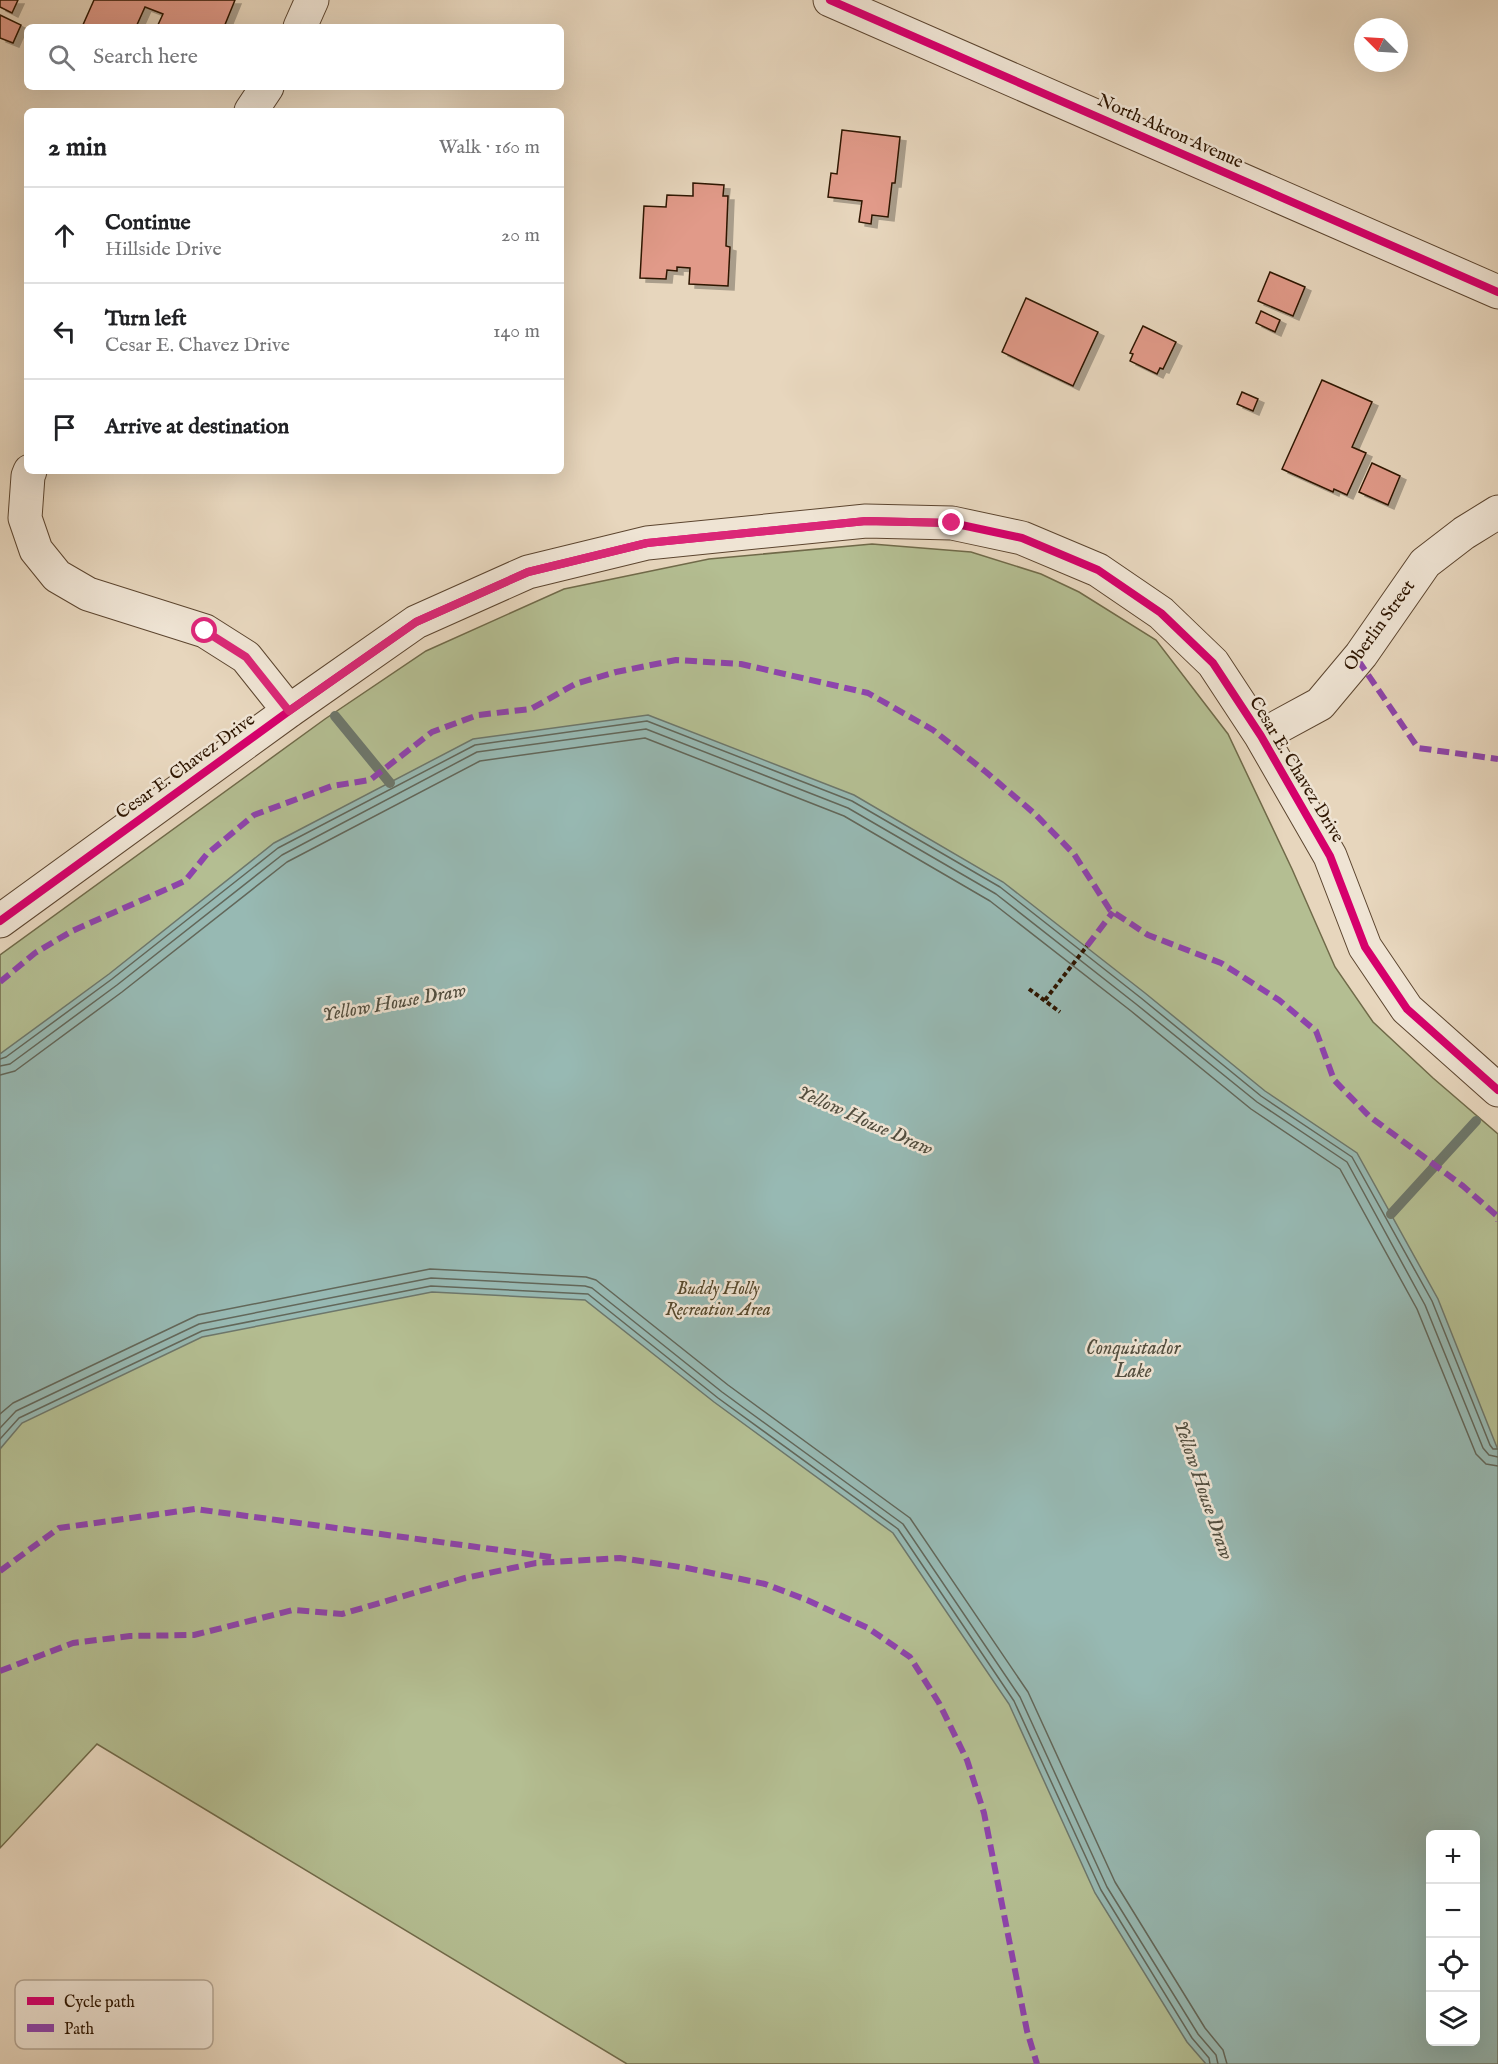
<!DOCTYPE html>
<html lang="en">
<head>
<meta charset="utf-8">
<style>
	body { margin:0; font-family:"IM FELL English",serif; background:#f6f6f6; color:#202124 }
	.controls { position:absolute; right:18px; bottom:18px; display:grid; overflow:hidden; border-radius:9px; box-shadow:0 6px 24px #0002 }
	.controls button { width:54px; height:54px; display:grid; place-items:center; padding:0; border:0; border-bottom:2px solid #e0e0e0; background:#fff; color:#202124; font:30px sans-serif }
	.compass { position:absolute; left:1354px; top:18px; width:54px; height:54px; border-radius:50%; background:#fff; box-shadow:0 6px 24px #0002; rotate:294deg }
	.stop { position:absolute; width:18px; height:18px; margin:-14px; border:4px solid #db2777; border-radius:50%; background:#fff }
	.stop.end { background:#db2777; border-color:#fff; box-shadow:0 2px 6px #0008 }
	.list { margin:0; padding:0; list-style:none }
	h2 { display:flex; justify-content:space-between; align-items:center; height:78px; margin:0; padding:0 24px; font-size:26px }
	h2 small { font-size:20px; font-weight:400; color:#757577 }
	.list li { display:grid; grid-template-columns:39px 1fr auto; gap:18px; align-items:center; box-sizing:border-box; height:96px; padding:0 24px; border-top:2px solid #e0e0e0 }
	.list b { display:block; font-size:22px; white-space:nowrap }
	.list p { margin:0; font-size:20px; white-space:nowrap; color:#757577 }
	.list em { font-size:20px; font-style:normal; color:#757577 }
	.icon { flex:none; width:33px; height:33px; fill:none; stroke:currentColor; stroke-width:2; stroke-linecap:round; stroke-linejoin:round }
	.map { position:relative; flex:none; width:1498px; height:2064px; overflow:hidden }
	.search { position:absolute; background:#fff; box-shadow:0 6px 24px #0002; left:24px; top:24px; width:540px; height:66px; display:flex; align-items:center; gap:15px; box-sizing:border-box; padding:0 21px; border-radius:9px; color:#757577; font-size:22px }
	.panel { position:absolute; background:#fff; box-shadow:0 6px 24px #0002; left:24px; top:108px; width:540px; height:366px; border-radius:9px }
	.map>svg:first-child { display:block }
	.green { fill:#b4be92; stroke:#706a49; stroke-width:1.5; fill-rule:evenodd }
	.water { fill:#97b9b3; stroke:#6d776b; stroke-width:1.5; fill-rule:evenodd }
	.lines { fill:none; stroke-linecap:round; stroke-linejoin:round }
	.shore { stroke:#62675a; stroke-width:1.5 }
	.stream { stroke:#6d776b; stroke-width:10 }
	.building { fill:#e19a89; stroke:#2d1500; stroke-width:1.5; filter:url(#shadow) }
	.minor-casing { stroke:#5c452f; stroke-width:35 }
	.path { stroke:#2d1500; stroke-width:4; stroke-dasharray:4.5 3; stroke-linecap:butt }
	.minor { stroke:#efe4d4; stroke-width:33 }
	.quiet { stroke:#8e44ad; stroke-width:6; stroke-dasharray:12 6; stroke-linecap:butt }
	.cycleway-casing { stroke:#efe4d4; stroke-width:11 }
	.cycleway { stroke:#d6006c; stroke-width:8 }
	.route { stroke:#db2777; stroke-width:8 }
	.labels { text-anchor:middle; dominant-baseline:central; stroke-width:5; stroke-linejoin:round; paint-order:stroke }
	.street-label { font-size:18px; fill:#2d1500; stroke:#efe4d4 }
	.park-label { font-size:18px; font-style:italic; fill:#56482c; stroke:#efe4d4 }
	.water-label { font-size:20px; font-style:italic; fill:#524e3f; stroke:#efe4d4 }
	.key { fill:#efe4d4; stroke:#b5a694; stroke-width:1.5 }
	.key-label { font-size:16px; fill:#2d1500 }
</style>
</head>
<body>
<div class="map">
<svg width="1498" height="2064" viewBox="0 0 1498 2064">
	<defs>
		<filter id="shadow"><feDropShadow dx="6" dy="4" stdDeviation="0" flood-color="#0004"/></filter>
	</defs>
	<rect width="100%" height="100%" fill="#e7d6bd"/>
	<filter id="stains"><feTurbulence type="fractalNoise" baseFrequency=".00333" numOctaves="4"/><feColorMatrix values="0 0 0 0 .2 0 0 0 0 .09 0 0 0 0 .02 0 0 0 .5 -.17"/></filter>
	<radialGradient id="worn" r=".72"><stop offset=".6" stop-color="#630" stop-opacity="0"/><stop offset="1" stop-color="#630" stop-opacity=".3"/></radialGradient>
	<!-- green -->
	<path class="green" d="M872,544L971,552L1041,574L1079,592L1156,640L1228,734L1292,869L1335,967L1373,1022L1433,1078L1498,1134V2064H627L97,1744L0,1848V955L325,719L426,651L564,589L709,559ZM1430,1834H1476V2042H1430Z"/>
	<!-- water -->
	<path class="water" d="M648,715L854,795L1003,882L1145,993L1265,1091L1357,1153L1438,1299L1498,1450V2064H1206L1187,2042L1095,1893L1009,1704L893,1533L714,1402L585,1300L432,1292L202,1337L22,1423L0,1449V1054L109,974L274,843L473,739ZM1430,1834H1476V2042H1430Z"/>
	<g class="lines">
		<!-- shore -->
		<path class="shore" d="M0,1059L6,1057L112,979L278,848L475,745L647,721L852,801L1000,887L1141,998L1261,1096L1352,1157L1432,1301L1490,1445L1493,1449H1498
			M0,1066L10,1064L117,985L282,855L477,752L646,729L848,808L996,894L1136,1004L1257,1102L1347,1162L1425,1305L1483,1448L1489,1455L1498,1457
			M0,1075L15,1071L122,992L287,862L480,761L645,738L844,816L990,901L1131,1011L1251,1109L1340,1169L1417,1309L1476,1454L1486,1464L1498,1466
			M0,1414L13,1403L198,1315L430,1269L586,1277L596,1280L728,1385L910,1518L1028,1692L1115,1882L1205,2028L1223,2050L1227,2064
			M0,1428L16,1411L199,1324L431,1278L585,1286L592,1288L722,1392L903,1524L1020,1697L1107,1887L1198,2034L1216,2055L1218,2064
			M0,1439L19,1418L202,1331L431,1286L588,1294L718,1398L898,1529L1014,1701L1101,1890L1192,2038L1209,2058L1210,2064"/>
		<!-- stream -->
		<path class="stream" d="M335,716L390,783
			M1391,1214L1476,1121"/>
	</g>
	<!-- building -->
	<path class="building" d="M0,0H18L12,13L0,7Z
		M94,0H235L224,27H157L163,14L145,7L136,27H82Z
		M0,15L21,25L13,43L0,38Z
		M842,130L900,137L895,183H892L888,217L872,215L871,224L859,222L862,201L828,197L831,173L837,174Z
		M693,183L724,185L723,196H728L726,246L730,247L728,286L689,284L690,268L677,267V271L667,270L666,279L640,278L644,206L666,207L667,195L693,196Z
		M1270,272L1305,287L1293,316L1258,301Z
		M1026,298L1098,332L1073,386L1002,352Z
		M1261,311L1280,320L1275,332L1256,323Z
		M1143,326L1176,342L1163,369L1160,368L1157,374L1130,361L1133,354L1130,353Z
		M1322,380L1372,402L1352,447L1366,453L1347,495L1334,489L1333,492L1282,469Z
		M1242,392L1258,399L1253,411L1237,404Z
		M1372,463L1400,476L1388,505L1359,492Z"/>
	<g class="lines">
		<!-- minor casing -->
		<g class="minor-casing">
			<path id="minor" d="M830,0L1498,292
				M300,27L312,0
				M251,111L267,87
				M30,471L28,476L25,518L36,550L57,576L88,594L205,631L246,657L289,711
				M1261,736L1320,704L1361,655L1425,563L1464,533L1498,512
				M0,921L289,711L416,622L528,572L647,543L866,521L952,523L1022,538L1098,570L1161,613L1213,663L1261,736L1330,856L1365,947L1407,1009L1498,1090"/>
		</g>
		<!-- path -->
		<path class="path" d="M1029,989L1060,1012
			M1045,1000L1087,946"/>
		<!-- minor -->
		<use href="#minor" class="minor"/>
		<!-- quiet -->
		<path class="quiet" d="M1358,660L1418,748L1498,759
			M1087,946L1113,912
			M0,982L35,953L72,931L185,881L207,854L254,815L332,786L370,780L432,732L478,715L531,709L575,684L616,672L676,660L741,664L868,693L933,730L986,772L1035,814L1074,854L1110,910L1148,935L1221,963L1279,1000L1316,1031L1334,1080L1369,1116L1463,1186L1496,1215L1498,1221
			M0,1571L59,1528L195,1509L551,1557
			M0,1671L73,1643L130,1636L194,1635L293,1610L342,1614L465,1578L536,1563L620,1558L687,1568L765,1584L807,1600L868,1628L910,1657L939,1703L967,1760L984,1813L1027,2031L1037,2064"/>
		<!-- cycleway casing -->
		<g class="cycleway-casing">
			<path id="cycleway" d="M830,0L1498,292
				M0,921L289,711L416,622L528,572L647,543L866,521L952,523L1022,538L1098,570L1161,613L1213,663L1261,736L1330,856L1365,947L1407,1009L1498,1090"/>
		</g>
		<!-- cycleway -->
		<use href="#cycleway" class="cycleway"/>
	</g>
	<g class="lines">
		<!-- route -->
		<path class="route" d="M205,631L246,657L289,711L416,622L528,572L647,543L866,521L952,523"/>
	</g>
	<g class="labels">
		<!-- street labels -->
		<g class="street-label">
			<text transform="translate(1170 132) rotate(24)">North Akron Avenue</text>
			<text transform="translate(1380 626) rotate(-54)">Oberlin Street</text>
			<text transform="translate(186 767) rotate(-36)">Cesar E. Chavez Drive</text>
			<text transform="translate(1296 770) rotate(59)">Cesar E. Chavez Drive</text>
		</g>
		<!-- park labels -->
		<g class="park-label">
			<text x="718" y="1289">Buddy Holly<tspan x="718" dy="21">Recreation Area</tspan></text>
		</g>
		<!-- water labels -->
		<g class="water-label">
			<text transform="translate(394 1003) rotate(-10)">Yellow House Draw</text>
			<text transform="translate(865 1121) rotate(24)">Yellow House Draw</text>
			<text x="1133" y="1348">Conquistador<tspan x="1133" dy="23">Lake</tspan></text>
			<text transform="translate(1203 1490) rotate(71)">Yellow House Draw</text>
		</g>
	</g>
	<!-- legend -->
	<rect x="15" y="1980" width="198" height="69" rx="9" class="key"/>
	<rect x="27" y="1997" width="27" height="8" fill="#d6006c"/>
	<rect x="27" y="2024" width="27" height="8" fill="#8e44ad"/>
	<g class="key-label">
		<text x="64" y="2007">Cycle path</text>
		<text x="64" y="2034">Path</text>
	</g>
	<rect width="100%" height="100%" filter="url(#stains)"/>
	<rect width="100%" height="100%" fill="url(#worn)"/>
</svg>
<div class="controls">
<button>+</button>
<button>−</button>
<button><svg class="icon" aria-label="locate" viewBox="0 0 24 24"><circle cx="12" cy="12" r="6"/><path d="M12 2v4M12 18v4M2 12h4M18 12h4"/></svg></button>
<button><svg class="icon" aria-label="layers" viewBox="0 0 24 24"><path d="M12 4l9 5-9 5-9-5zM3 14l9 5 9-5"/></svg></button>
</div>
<svg class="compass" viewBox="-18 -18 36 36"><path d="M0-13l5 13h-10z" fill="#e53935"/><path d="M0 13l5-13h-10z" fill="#757577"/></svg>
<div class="stop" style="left:205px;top:631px"></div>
<div class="stop end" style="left:952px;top:523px"></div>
<div class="search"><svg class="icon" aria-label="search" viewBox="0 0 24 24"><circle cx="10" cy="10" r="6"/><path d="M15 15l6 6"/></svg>Search here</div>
<section class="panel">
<h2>2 min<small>Walk · 160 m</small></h2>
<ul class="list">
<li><svg class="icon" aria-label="ahead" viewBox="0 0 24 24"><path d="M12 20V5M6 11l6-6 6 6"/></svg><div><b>Continue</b><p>Hillside Drive</p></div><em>20 m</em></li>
<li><svg class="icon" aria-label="left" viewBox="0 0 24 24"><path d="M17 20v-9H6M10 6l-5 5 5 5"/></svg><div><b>Turn left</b><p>Cesar E. Chavez Drive</p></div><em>140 m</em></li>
<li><svg class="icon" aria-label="arrive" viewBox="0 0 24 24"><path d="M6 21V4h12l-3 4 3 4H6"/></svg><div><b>Arrive at destination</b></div></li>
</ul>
</section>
</div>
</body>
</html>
